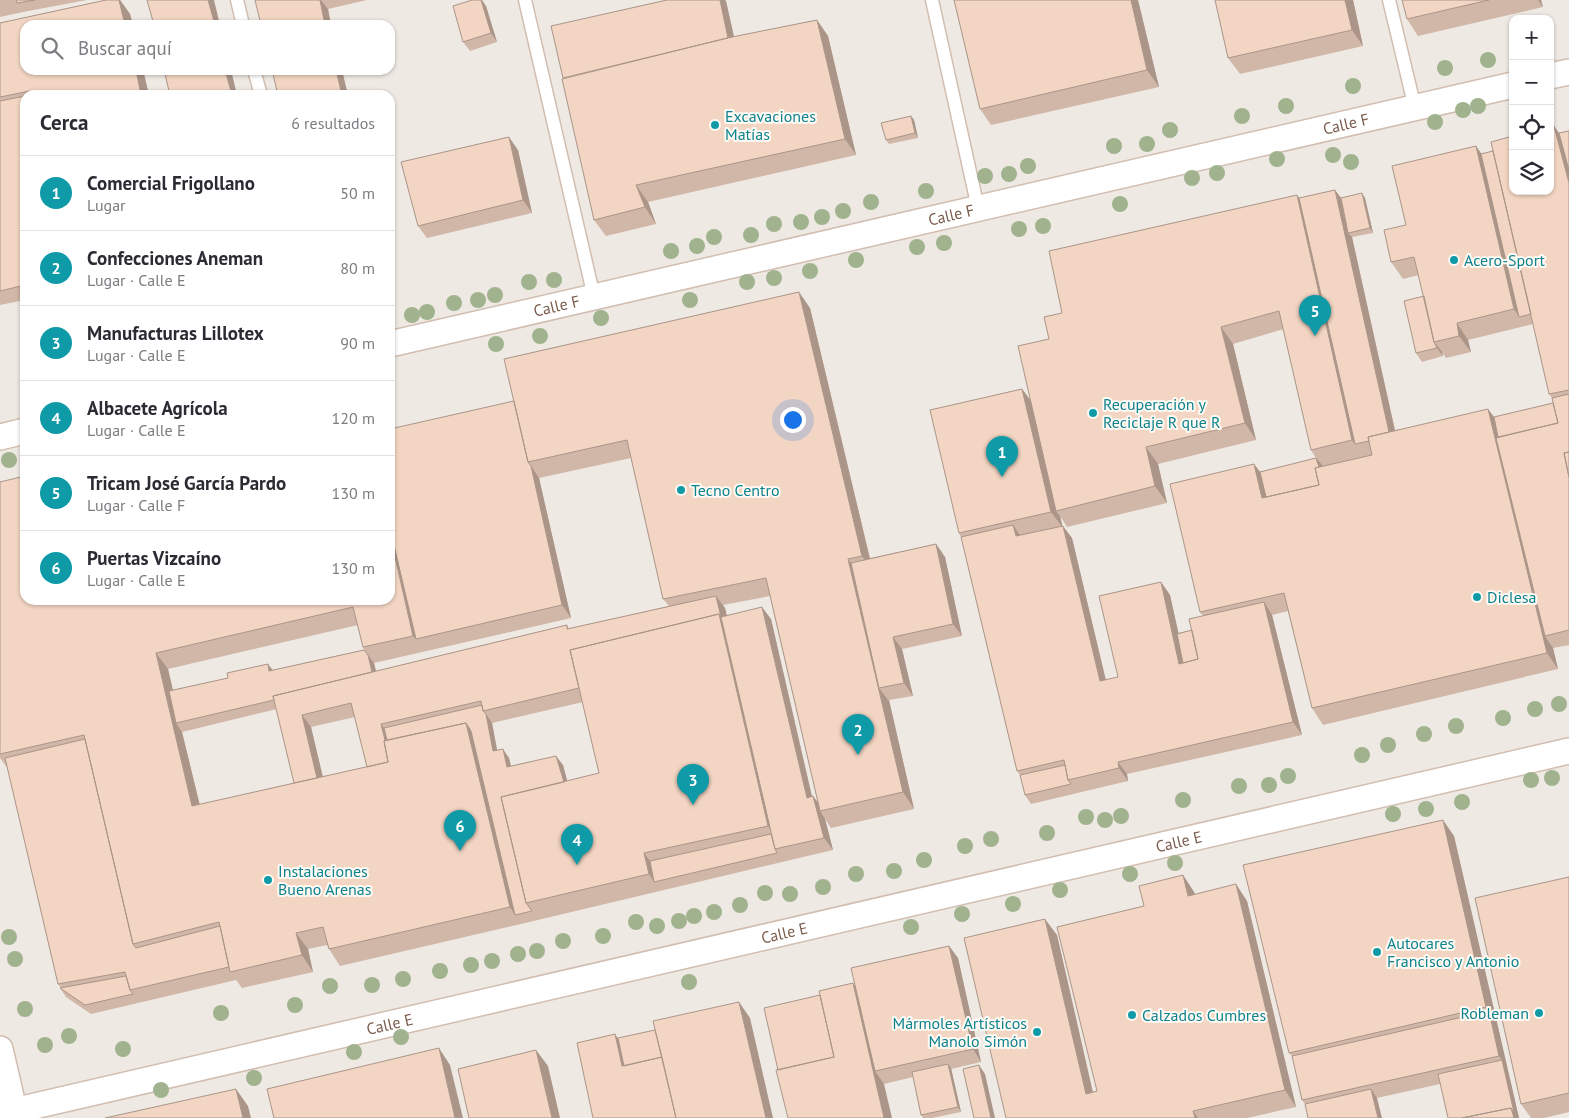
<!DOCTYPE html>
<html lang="es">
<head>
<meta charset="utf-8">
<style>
	body { margin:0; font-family:"PT Sans",sans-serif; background:#f2f2f3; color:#2b2b33 }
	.controls { position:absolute; right:15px; top:15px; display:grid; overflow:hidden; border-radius:10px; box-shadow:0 1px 4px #0004 }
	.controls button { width:45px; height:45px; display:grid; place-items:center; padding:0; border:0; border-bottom:1px solid #e1e1e2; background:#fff; color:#2b2b33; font:25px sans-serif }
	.you { position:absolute; left:792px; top:419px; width:18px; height:18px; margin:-12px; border:4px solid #fff; border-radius:50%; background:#1a73e8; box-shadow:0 0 0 8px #1a73e833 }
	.badge { display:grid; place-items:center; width:32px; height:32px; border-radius:50%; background:#e76f51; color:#fff; font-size:16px; font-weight:700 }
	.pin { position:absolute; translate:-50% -41px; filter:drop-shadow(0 1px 2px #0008) }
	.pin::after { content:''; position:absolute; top:26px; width:18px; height:15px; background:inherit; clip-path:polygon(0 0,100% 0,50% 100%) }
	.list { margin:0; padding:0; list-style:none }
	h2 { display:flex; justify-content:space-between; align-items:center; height:65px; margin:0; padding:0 20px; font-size:21px }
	h2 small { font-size:16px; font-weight:400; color:#7c7c81 }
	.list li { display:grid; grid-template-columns:32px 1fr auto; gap:15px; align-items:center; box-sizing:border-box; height:75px; padding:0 20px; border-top:1px solid #e1e1e2 }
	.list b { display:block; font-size:19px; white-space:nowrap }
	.list p { margin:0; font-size:16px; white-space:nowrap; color:#7c7c81 }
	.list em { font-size:16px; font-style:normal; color:#7c7c81 }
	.icon { flex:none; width:28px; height:28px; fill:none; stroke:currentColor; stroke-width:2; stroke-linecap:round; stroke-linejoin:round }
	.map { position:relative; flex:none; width:1569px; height:1118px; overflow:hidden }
	.search { position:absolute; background:#fff; box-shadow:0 1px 4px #0004; left:20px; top:20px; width:375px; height:55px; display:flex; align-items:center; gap:12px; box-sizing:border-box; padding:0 18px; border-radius:15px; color:#7c7c81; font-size:19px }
	.panel { position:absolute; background:#fff; box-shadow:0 1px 4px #0004; left:20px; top:90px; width:375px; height:515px; border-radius:15px }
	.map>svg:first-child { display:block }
	.industrial { fill:#efe9e4; fill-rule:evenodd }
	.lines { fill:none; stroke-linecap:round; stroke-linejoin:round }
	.lane-casing { stroke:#d1beb0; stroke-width:15 }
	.street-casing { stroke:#d1beb0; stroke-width:28 }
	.lane { stroke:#fff; stroke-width:12 }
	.street { stroke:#fff; stroke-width:25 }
	.tree { fill:#a0b28e }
	.wall { fill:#d1b7a8; fill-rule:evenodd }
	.shaded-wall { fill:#aa9588 }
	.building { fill:#f3d5c3; stroke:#aa9588 }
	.culture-dot { fill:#0f9aa8; stroke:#fffaf3; stroke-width:2 }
	.labels { text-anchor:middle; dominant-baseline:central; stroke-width:4; stroke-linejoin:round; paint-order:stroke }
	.culture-label { font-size:16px; fill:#0d838f; stroke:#fffaf3; text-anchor:start }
	.street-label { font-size:16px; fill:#7a5c4d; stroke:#fffaf3 }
</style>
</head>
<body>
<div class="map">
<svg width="1569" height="1118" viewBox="0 0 1569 1118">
	<rect width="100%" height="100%" fill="#fdf6ec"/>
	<!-- industrial -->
	<path class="industrial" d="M0,0H1569V1118H0ZM1513,19H1550V191H1513ZM25,25H390V70H25ZM25,95H390V600H25Z"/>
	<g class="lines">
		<!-- lane casing -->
		<g class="lane-casing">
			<path id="lane" d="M237,0L243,25
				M525,0L594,297
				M932,0L978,208
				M1389,0L1415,108
				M254,70L261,95"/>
		</g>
		<!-- street casing -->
		<g class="street-casing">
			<g id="street">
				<path d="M1550,76L1569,72"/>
				<path id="s1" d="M390,344L1513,85"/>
				<path d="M0,437L25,431"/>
				<path d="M0,1049L16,1118"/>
				<path id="s2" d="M0,1114L1569,751"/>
			</g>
		</g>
		<!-- lane -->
		<use href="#lane" class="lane"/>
		<!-- street -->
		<use href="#street" class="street"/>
	</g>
	<!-- trees -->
	<g class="tree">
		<circle cx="1488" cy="60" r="8"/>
		<circle cx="1445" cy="68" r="8"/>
		<circle cx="1353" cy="86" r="8"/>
		<circle cx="1286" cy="106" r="8"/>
		<circle cx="1478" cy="106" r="8"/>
		<circle cx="1463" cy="110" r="8"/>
		<circle cx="1242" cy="116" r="8"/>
		<circle cx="1435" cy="122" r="8"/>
		<circle cx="1170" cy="130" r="8"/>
		<circle cx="1147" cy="144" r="8"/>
		<circle cx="1114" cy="146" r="8"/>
		<circle cx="1333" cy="155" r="8"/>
		<circle cx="1277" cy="159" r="8"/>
		<circle cx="1351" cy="162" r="8"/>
		<circle cx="1028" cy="166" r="8"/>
		<circle cx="1217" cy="173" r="8"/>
		<circle cx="1009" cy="174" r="8"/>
		<circle cx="985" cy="176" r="8"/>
		<circle cx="1192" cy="178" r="8"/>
		<circle cx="926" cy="191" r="8"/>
		<circle cx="871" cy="202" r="8"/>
		<circle cx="1120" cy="204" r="8"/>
		<circle cx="843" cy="211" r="8"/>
		<circle cx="822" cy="217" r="8"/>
		<circle cx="801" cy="222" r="8"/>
		<circle cx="774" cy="224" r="8"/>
		<circle cx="1043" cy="226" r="8"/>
		<circle cx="1019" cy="229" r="8"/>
		<circle cx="751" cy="235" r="8"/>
		<circle cx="714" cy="237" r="8"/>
		<circle cx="944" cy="243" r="8"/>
		<circle cx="697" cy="246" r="8"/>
		<circle cx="917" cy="247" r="8"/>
		<circle cx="671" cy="251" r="8"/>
		<circle cx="856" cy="260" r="8"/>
		<circle cx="810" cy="271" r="8"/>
		<circle cx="774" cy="278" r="8"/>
		<circle cx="554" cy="280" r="8"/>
		<circle cx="529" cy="282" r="8"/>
		<circle cx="747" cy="282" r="8"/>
		<circle cx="495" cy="295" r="8"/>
		<circle cx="478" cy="300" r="8"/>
		<circle cx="690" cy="300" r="8"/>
		<circle cx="454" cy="303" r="8"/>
		<circle cx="427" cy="312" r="8"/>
		<circle cx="412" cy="315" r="8"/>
		<circle cx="601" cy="318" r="8"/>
		<circle cx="540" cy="336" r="8"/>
		<circle cx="496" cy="344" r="8"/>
		<circle cx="9" cy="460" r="8"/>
		<circle cx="1559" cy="704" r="8"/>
		<circle cx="1535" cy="709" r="8"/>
		<circle cx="1503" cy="718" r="8"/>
		<circle cx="1456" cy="726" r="8"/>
		<circle cx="1424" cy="734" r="8"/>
		<circle cx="1388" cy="745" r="8"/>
		<circle cx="1362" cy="755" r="8"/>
		<circle cx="1288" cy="776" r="8"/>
		<circle cx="1552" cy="778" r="8"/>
		<circle cx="1531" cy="780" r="8"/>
		<circle cx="1269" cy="785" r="8"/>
		<circle cx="1239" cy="786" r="8"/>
		<circle cx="1183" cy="800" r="8"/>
		<circle cx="1462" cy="802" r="8"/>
		<circle cx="1426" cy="809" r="8"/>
		<circle cx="1393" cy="814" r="8"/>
		<circle cx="1121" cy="816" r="8"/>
		<circle cx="1086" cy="817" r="8"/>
		<circle cx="1105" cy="820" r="8"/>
		<circle cx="1047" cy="833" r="8"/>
		<circle cx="991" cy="839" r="8"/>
		<circle cx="965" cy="846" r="8"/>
		<circle cx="924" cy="860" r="8"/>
		<circle cx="1175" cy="863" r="8"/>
		<circle cx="894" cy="871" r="8"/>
		<circle cx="856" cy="874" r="8"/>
		<circle cx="1130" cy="874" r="8"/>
		<circle cx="823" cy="887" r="8"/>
		<circle cx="1060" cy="890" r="8"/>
		<circle cx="765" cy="893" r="8"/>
		<circle cx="790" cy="894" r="8"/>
		<circle cx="1013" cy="904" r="8"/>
		<circle cx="740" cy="905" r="8"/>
		<circle cx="714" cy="912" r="8"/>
		<circle cx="962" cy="914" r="8"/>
		<circle cx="694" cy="916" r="8"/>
		<circle cx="679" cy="921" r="8"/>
		<circle cx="636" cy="922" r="8"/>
		<circle cx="657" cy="926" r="8"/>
		<circle cx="911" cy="927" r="8"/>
		<circle cx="603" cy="936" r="8"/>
		<circle cx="9" cy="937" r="8"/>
		<circle cx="563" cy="941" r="8"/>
		<circle cx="537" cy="951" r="8"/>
		<circle cx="518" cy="954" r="8"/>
		<circle cx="15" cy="959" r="8"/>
		<circle cx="492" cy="961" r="8"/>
		<circle cx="471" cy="965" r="8"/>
		<circle cx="440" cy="971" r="8"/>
		<circle cx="403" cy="979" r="8"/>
		<circle cx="689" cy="982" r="8"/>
		<circle cx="372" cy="985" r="8"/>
		<circle cx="330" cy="986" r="8"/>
		<circle cx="295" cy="1005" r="8"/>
		<circle cx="25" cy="1009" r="8"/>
		<circle cx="221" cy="1013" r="8"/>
		<circle cx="69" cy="1036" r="8"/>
		<circle cx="401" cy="1037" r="8"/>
		<circle cx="45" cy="1045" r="8"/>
		<circle cx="123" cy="1049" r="8"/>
		<circle cx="354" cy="1052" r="8"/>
		<circle cx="254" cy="1078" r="8"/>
		<circle cx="161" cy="1090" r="8"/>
	</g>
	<!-- wall -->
	<path class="wall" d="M0,0H87L23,12L0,17Z
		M106,0H120L130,14L149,95H25V300L0,305V23Z
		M255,0H367L328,9L331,25Z
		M954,0H1138L1159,87L991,125L980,109Z
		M1215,0H1353L1363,46L1240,74L1228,58Z
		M1402,0H1541L1543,7L1418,36L1407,19Z
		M726,1L734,37L817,20L828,36L856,155L648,202L656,224L606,236L594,220Z
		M486,6L497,42L470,51L463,42Z
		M911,116L914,120L918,138L889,144L886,140Z
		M1554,126L1559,133L1569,131V645L1553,648L1558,669L1323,725L1312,708L1288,611L1272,615L1302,735L1127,774L1128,781L1031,804L1025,795L1020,775L1017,771L961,537L959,533L1022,389L1031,401L1049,339L1299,198L1335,190L1341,198H1365L1373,233L1352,237L1395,430L1494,417L1553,403L1552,398L1549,394L1533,324L1468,340L1471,352L1446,358L1442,352L1443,356L1422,362L1416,353L1424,296L1419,275L1403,279L1391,262L1406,225L1476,146L1481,154L1493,151ZM1284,329L1311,450L1316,458L1260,472L1254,464L1200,612L1203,616L1192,630L1178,633L1170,595L1161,582L1118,677L1106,680L1072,538L1062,526L1060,516L1067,527L1167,503L1158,464L1256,440L1233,344Z
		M518,150L532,213L427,238L418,226Z
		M810,308L870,558L936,544L945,557L962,636L902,649L913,696L889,700L914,809L831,828L825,819L833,850L521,924L340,966L329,949L327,945L308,949L313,972L242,988L236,980L91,1014L66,997L60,988H61L58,984L8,769L0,758V482L25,600L514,401ZM631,458L663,599L669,606L569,629L567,625L376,671L374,663L571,618L539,478ZM770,596L818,802L813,796H812L771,619L727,616L725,608L723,605ZM358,625L363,647L364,650L273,670L268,664L228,678L173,690L168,669ZM583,702L599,773L567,781L563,765L511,766L509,758L497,750L492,723ZM277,709L294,783L200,805L182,732ZM355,717L367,767L323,777L311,727Z
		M1454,836L1519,1118L1440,1084L1377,1098L1305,1104L1302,1100L1292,1056L1289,1053Z
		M1183,875L1194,892L1195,894L1247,901L1296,1107L1247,1118H1006L1057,935L1093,1092L1097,1091L1144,906Z
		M1569,877V1112L1544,1118H1531L1521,1104Z
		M949,946L958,958L981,1062L951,1069L961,1112L932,1118H923L921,1115L913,1077L884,1084L778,1070L820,995L853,983L855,987Z"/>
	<!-- shaded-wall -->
	<path class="shaded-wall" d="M119,0H120L130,14L133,25H125Z
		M208,0H214L220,25H215Z
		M320,0H321L328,9L331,25H325Z
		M481,0H482L486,6L497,42L491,33Z
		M720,0H725L726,1L738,55L729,42Z
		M1131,0H1138L1159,87L1147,70Z
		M1345,0H1353L1363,46L1352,30Z
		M1538,0H1541L1543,7Z
		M817,20L828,36L856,155L845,139Z
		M136,70H143L149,95H141Z
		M225,70H231L237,95H232Z
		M336,70H342L348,95H342Z
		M911,116L914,120L918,138L915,133Z
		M1554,126L1565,142L1569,156V183Z
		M509,137L518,150L532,213L523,200Z
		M1476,146L1487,162L1519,317L1514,309Z
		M636,185L648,202L656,224L645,207Z
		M1335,190L1344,202L1348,233L1352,237L1399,449L1390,436Z
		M1362,193L1365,198L1373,233L1370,228Z
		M1297,195L1308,211L1355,444L1352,440Z
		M799,292L810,308L873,572L862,556Z
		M1457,323L1468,340L1471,352L1459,336Z
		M1221,327L1233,344L1256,440L1245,423Z
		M1436,344L1442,352L1443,356L1437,348Z
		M1022,389L1034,405L1056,511L1060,516L1063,528L1051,512Z
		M1488,409L1500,425L1545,636L1553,648L1558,669L1547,653Z
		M1146,447L1158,464L1167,503L1155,486Z
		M1316,458L1323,466L1325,493Z
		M1254,464L1266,480L1272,505L1262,498Z
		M531,466L539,478L571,618L562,605Z
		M390,502L416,639L413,636L390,535Z
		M1013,525L1022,538L1016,536Z
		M1063,526L1072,538L1109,694L1100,681Z
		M936,544L945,557L962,636L953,624Z
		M848,559L860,575L879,688L888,700H889L914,809L903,792Z
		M1161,582L1170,595L1187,671L1179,664Z
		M716,596L725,608L779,843L768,826L719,614Z
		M1264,602L1272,615L1302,735L1293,722Z
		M762,607L771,619L815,810L807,798Z
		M893,637L902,649L913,696L904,683Z
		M156,653L168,669L180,722L176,723L182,732L204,823L192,806Z
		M368,655L374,663L379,684L373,676Z
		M268,664L274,673L269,671Z
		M486,714L492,723L499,760L493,751Z
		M302,715L311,727L327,795L318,782Z
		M466,723L477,739L515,915L510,907Z
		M381,724L390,736L391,766Z
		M503,749L509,758L513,776L507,767Z
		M556,756L563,765L572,799L566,790Z
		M1118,762L1127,774L1128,781L1119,768Z
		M813,796L822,809L820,811L825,819L833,850L824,838Z
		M1443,820L1454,836L1519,1118H1514L1502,1060L1499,1056L1489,1011L1486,1007Z
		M644,853L656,869L654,882L649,874Z
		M1183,875L1194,892L1199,912L1188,896Z
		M1236,884L1247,901L1296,1107L1285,1090Z
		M1045,919L1057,935L1097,1111L1086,1094Z
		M296,933L308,949L313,972L302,955Z
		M949,946L958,958L981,1062L973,1049Z
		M853,983L864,999L875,1071L884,1084L892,1118H884Z
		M739,1002L750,1018L773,1118H766Z
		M615,1034L624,1047L629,1069L622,1066Z
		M439,1048L450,1065L463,1118H455Z
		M536,1050L548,1066L560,1118H552Z
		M948,1064L951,1068L961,1112L958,1107Z
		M979,1065L985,1074L995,1118H991Z
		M236,1089L248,1106L251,1118H243Z
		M1371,1089L1377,1098L1382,1118H1378Z
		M1193,1111L1198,1118H1195Z"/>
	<!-- building -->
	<path class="building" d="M16,0H35L17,3Z
		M106,0H119L125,25H25V70H136L141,95H31L30,91L0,97V23Z
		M147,0H208L215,25H154Z
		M255,0H320L325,25H261Z
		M472,0H481L491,33L463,42L453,6Z
		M667,0H720L728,38L563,78L551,26Z
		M954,0H1131L1147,70L980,109Z
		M1215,0H1345L1352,30L1228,58Z
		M1402,0H1489L1407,19Z
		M817,20L845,139L636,185L645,207L594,220L562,79L727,38Z
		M164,70H225L232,95H170Z
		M272,70H336L342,95H278Z
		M25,96V285L0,291V101Z
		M911,116L915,133L886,140L881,123Z
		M1554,126L1569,183V390L1549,394L1491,142L1513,136V191H1550V127Z
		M1569,131V170L1559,133Z
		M509,137L523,200L418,226L401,162Z
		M1476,146L1514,309L1457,323L1459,336L1434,342L1414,257L1391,262L1384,230L1406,225L1392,166Z
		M1493,151L1531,314L1519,317L1481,154Z
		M1335,190L1389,432L1368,437L1369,441L1355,444L1299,198Z
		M1362,193L1370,228L1348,233L1341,198Z
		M1297,195L1352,440L1311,450L1279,311L1221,327L1245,423L1146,447L1155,486L1056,511L1018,346L1049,339L1044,317L1062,313L1049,251Z
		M799,292L862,556L848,559L903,792L820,811L766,578L663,599L627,440L528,462L504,359Z
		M1424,296L1434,342L1437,348L1416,353L1404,301Z
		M1022,389L1051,512L959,533L930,410Z
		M1569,394V452L1564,453L1569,477V630L1545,636L1496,438L1558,423L1552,398Z
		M514,401L528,462L531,466L562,605L416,639L390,528V429Z
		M1553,403L1558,423L1498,437L1494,417Z
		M1488,409L1547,653L1312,708L1284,593L1200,612L1170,484L1254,464L1262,498L1319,485L1315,468L1372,455L1368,437Z
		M1569,452V477L1564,453Z
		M1316,458L1319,467L1315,468L1319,485L1266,497L1260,472Z
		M25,476V600H390V535L413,636L363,647L353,607L156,653L192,806L388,762L384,741L466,723L510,907L329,949L323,927L296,933L302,955L230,972L219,922L133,944L84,735L0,754V482Z
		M1013,525L1016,536L1063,526L1100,681L1118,677L1099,596L1161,582L1179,664L1198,659L1189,619L1264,602L1293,722L1118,762L1119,768L1068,780L1064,760L1017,771L961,537Z
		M936,544L953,624L893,637L904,683L879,688L851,563Z
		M716,596L721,617L719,614L570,650L579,688L483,711L481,701L381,724L385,740L384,741L388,762L367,767L351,703L302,715L317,778L294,783L273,696L567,625V629Z
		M762,607L807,798L813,796L824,838L775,849L721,617Z
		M719,614L768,826L644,853L649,874L526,903L501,797L599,773L570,650Z
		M1192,630L1198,659L1183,663L1177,634Z
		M364,650L368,655L372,672L273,696L274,700L176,723L169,691L228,678L227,673L268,664L269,671Z
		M482,705L483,711L486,714L493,751L503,749L507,767L556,756L564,782L501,797L526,903L532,911L515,915L471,731L466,723L387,740L384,728Z
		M85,739L133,944L136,948L220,926L229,967L130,990L125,972L58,984L5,758Z
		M1065,765L1068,780L1071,784L1025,795L1020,775Z
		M1443,820L1486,1007L1289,1053L1243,865Z
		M771,834L775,849L777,853L654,882L650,861Z
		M1183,875L1188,896L1236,884L1285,1090L1193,1111L1195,1118H1006L964,938L1045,919L1086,1094L1097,1091L1057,927L1144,906L1139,886Z
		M1569,877V1093L1521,1104L1475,898Z
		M949,946L973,1049L875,1071L851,968Z
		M126,976L130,990L133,994L85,1005L60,988Z
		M853,983L884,1118H788L776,1070L834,1057L819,991Z
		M820,995L834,1057L778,1070L764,1008Z
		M739,1002L766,1118H676L653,1021Z
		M1489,1011L1499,1056L1302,1100L1292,1056Z
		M655,1030L662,1057L624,1066L618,1038Z
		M615,1034L622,1066L662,1057L676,1118H593L577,1043Z
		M439,1048L455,1118H274L267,1089Z
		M536,1050L552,1118H469L458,1069Z
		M1502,1060L1514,1112L1511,1108L1462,1118H1448L1438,1074Z
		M948,1064L958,1107L921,1115L912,1072Z
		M979,1065L991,1118H974L963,1069Z
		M236,1089L243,1118H105Z
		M1371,1089L1378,1118H1308L1305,1104Z
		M1511,1108L1514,1118H1462Z"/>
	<!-- markers -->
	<g class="culture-dot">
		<circle cx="715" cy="125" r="5"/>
		<circle cx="1454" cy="260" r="5"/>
		<circle cx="1093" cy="413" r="5"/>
		<circle cx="681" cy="490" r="5"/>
		<circle cx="1477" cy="597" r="5"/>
		<circle cx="268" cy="880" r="5"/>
		<circle cx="1377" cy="952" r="5"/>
		<circle cx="1539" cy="1013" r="5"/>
		<circle cx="1132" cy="1015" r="5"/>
		<circle cx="1037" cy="1032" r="5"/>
	</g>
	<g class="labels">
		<!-- culture labels -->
		<g class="culture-label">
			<text x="725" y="116">Excavaciones<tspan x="725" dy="18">Matías</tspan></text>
			<text x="1464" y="260">Acero-Sport</text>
			<text x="1103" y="404">Recuperación y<tspan x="1103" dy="18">Reciclaje R que R</tspan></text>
			<text x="691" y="490">Tecno Centro</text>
			<text x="1487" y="597">Diclesa</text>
			<text x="278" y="871">Instalaciones<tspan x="278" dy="18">Bueno Arenas</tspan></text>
			<text x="1387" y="943">Autocares<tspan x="1387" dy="18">Francisco y Antonio</tspan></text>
			<text x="1529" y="1013" text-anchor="end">Robleman</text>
			<text x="1142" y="1015">Calzados Cumbres</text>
			<text x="1027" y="1023" text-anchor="end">Mármoles Artísticos<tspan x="1027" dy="18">Manolo Simón</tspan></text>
		</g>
		<!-- street labels -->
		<g class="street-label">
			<text stroke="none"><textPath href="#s1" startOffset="981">Calle F</textPath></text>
			<text stroke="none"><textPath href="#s1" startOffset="576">Calle F</textPath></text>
			<text stroke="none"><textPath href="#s1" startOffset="171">Calle F</textPath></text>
			<text stroke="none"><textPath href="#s2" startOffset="1210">Calle E</textPath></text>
			<text stroke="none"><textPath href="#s2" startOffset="805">Calle E</textPath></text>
			<text stroke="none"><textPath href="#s2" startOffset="400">Calle E</textPath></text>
		</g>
	</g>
</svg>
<div class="controls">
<button>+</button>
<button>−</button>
<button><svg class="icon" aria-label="locate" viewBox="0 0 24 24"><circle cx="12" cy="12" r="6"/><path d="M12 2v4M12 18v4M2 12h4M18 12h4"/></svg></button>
<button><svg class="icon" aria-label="layers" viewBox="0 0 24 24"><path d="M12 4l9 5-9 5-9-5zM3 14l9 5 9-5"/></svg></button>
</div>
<div class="you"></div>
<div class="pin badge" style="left:1002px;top:477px;background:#0f9aa8">1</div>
<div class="pin badge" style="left:858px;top:755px;background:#0f9aa8">2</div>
<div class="pin badge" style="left:693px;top:805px;background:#0f9aa8">3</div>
<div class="pin badge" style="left:577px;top:865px;background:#0f9aa8">4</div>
<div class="pin badge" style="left:1315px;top:336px;background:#0f9aa8">5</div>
<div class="pin badge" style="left:460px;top:851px;background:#0f9aa8">6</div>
<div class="search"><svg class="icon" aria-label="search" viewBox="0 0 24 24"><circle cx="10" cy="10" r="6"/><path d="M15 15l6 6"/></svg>Buscar aquí</div>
<section class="panel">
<h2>Cerca<small>6 resultados</small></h2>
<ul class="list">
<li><span class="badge" style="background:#0f9aa8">1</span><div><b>Comercial Frigollano</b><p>Lugar</p></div><em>50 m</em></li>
<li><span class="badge" style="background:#0f9aa8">2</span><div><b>Confecciones Aneman</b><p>Lugar · Calle E</p></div><em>80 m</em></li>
<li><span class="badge" style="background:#0f9aa8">3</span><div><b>Manufacturas Lillotex</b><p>Lugar · Calle E</p></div><em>90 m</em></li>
<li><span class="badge" style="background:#0f9aa8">4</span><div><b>Albacete Agrícola</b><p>Lugar · Calle E</p></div><em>120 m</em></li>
<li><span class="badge" style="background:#0f9aa8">5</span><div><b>Tricam José García Pardo</b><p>Lugar · Calle F</p></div><em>130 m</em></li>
<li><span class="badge" style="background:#0f9aa8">6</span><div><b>Puertas Vizcaíno</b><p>Lugar · Calle E</p></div><em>130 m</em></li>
</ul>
</section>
</div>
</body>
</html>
